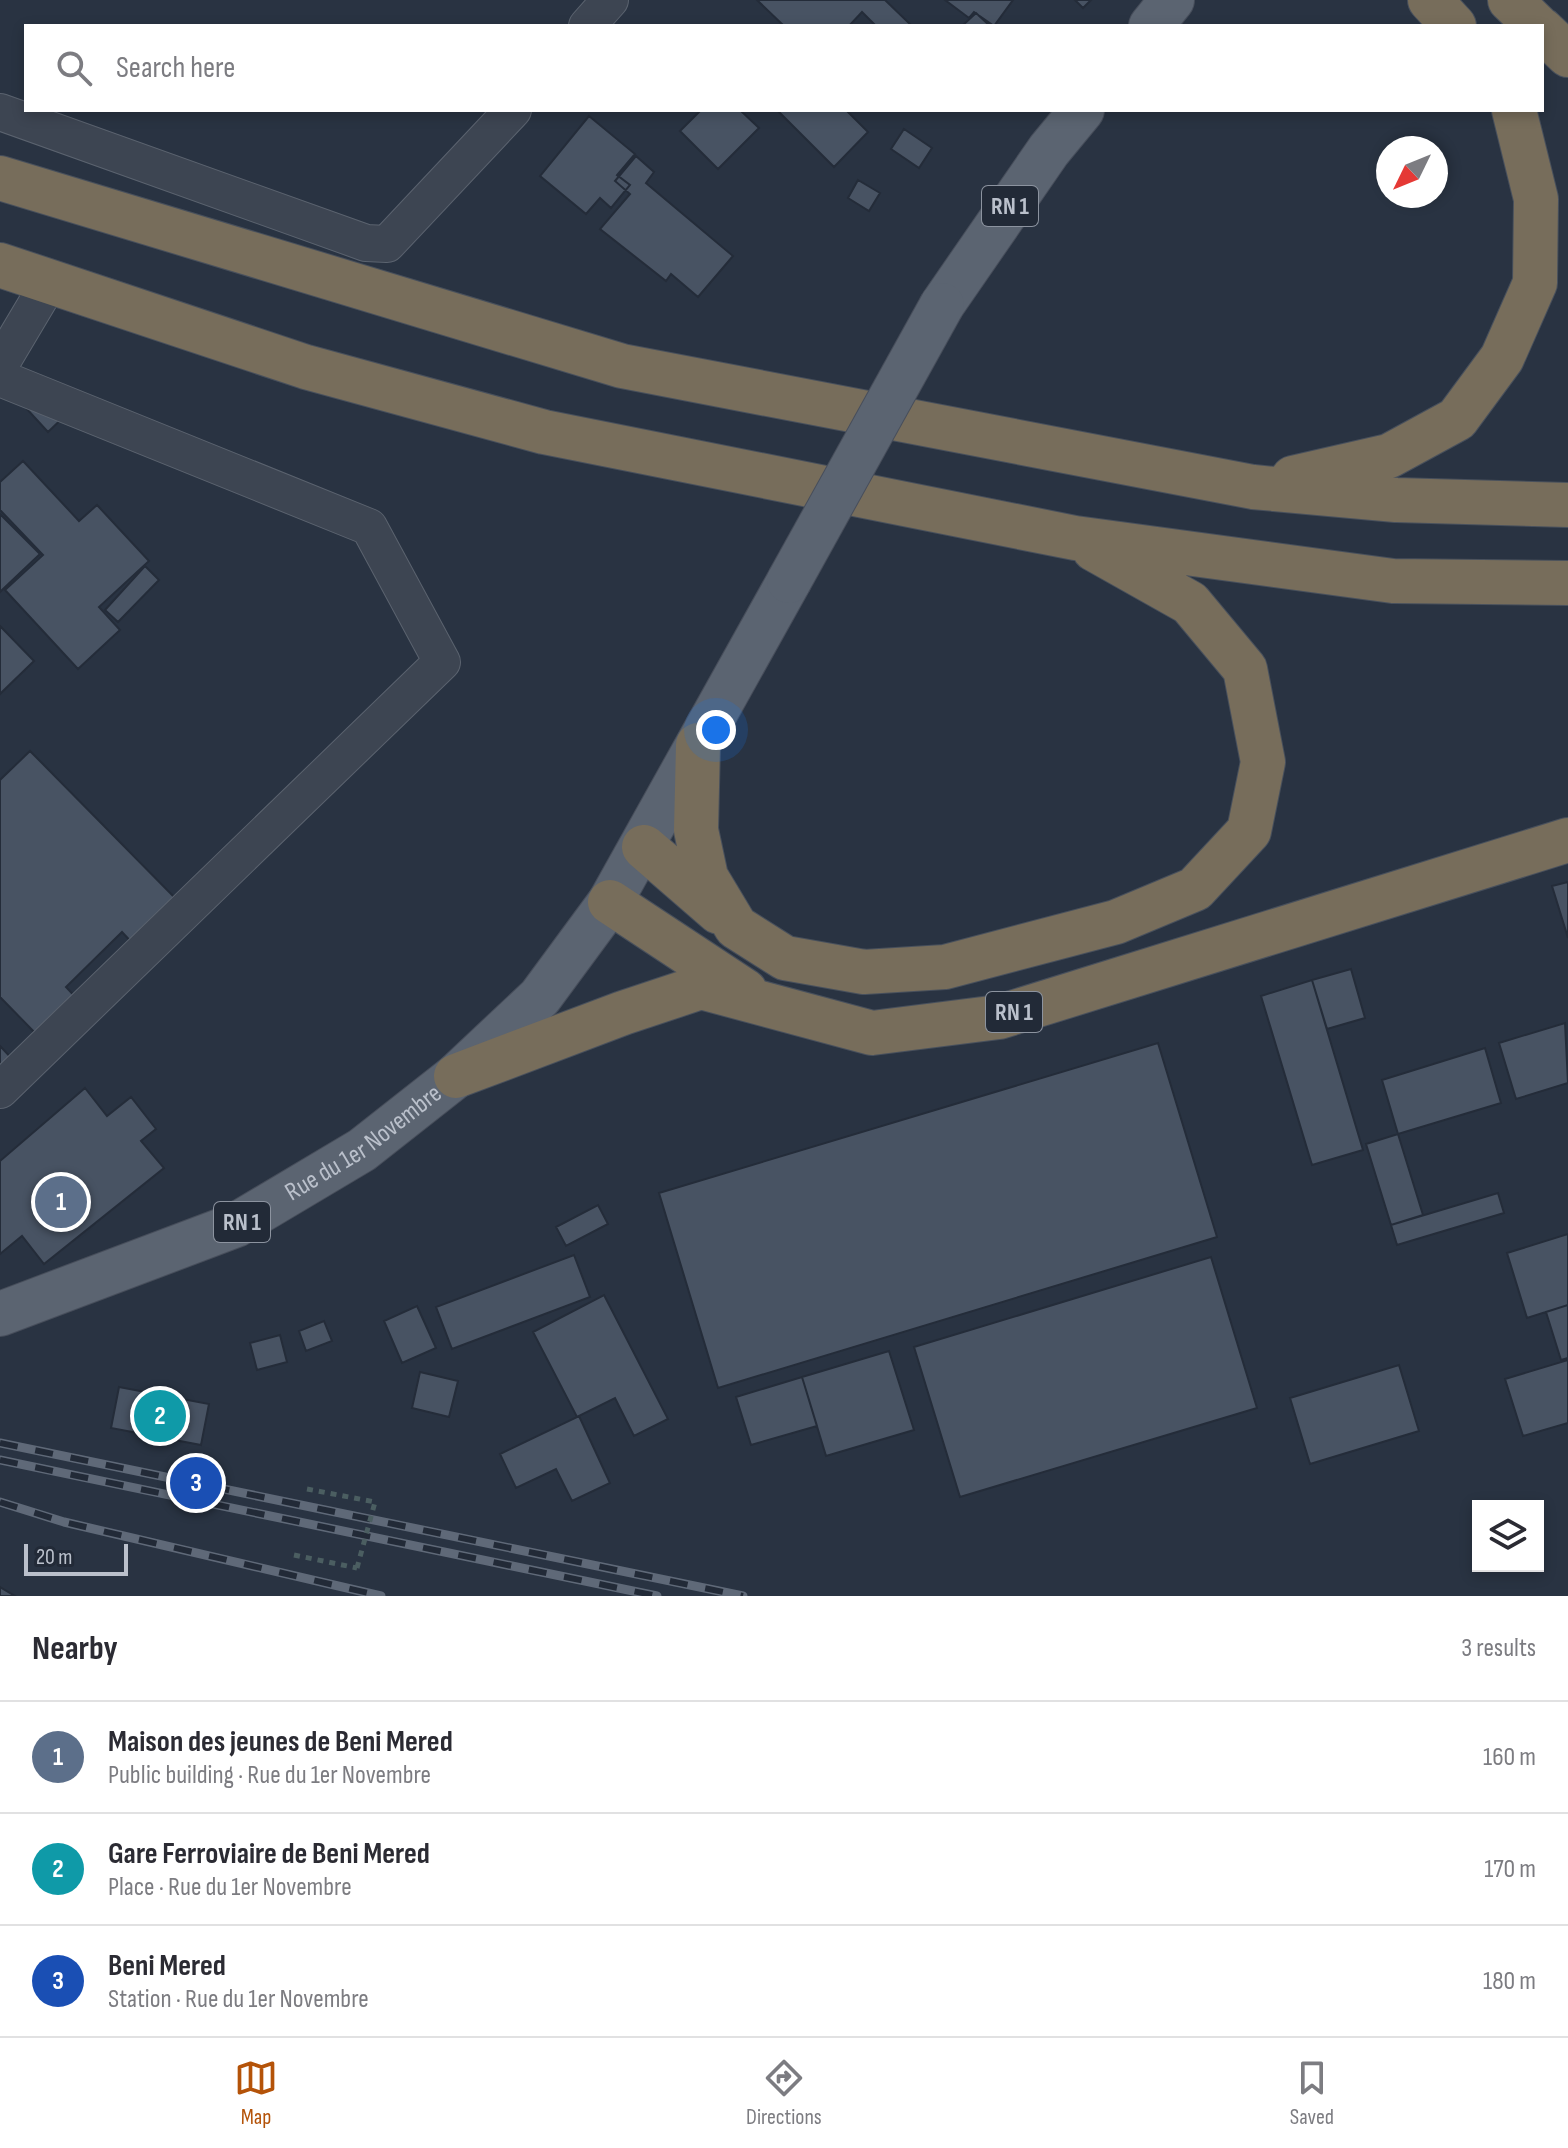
<!DOCTYPE html>
<html lang="en">
<head>
<meta charset="utf-8">
<style>
	body { margin:0; font-family:"Sofia Sans Condensed",sans-serif; background:#f2f2f3; color:#2b2b33 }
	.controls { position:absolute; right:24px; bottom:24px; display:grid; overflow:hidden; border-radius:0px; box-shadow:0 4px 12px #0003 }
	.controls button { width:72px; height:72px; display:grid; place-items:center; padding:0; border:0; border-bottom:2px solid #e1e1e2; background:#fff; color:#2b2b33; font:40px sans-serif }
	.compass { position:absolute; left:1376px; top:136px; width:72px; height:72px; border-radius:50%; background:#fff; box-shadow:0 4px 12px #0003; rotate:227deg }
	.scale { position:absolute; left:24px; bottom:20px; width:104px; box-sizing:border-box; padding-left:8px; border:4px solid #bac0cb; border-top:0; font-size:22px; line-height:28px; white-space:nowrap; color:#bac0cb; -webkit-text-stroke:6px #222a37; paint-order:stroke }
	.you { position:absolute; left:716px; top:730px; width:28px; height:28px; margin:-20px; border:6px solid #fff; border-radius:50%; background:#1a73e8; box-shadow:0 0 0 12px #1a73e833 }
	.badge { display:grid; place-items:center; width:52px; height:52px; border-radius:50%; background:#b45309; color:#fff; font-size:26px; font-weight:700 }
	.pin { position:absolute; translate:-50% -50%; border:4px solid #fff; box-shadow:0 2px 8px #0006 }
	.list { margin:0; padding:0; list-style:none }
	h2 { display:flex; justify-content:space-between; align-items:center; height:104px; margin:0; padding:0 32px; font-size:34px }
	h2 small { font-size:26px; font-weight:400; color:#7c7c81 }
	.list li { display:grid; grid-template-columns:52px 1fr auto; gap:24px; align-items:center; box-sizing:border-box; height:112px; padding:0 32px; border-top:2px solid #e1e1e2 }
	.list b { display:block; font-size:30px; white-space:nowrap }
	.list p { margin:0; font-size:26px; white-space:nowrap; color:#7c7c81 }
	.list em { font-size:26px; font-style:normal; color:#7c7c81 }
	.icon { flex:none; width:44px; height:44px; fill:none; stroke:currentColor; stroke-width:2; stroke-linecap:round; stroke-linejoin:round }
	.map { position:relative; flex:none; width:1568px; height:1596px; overflow:hidden }
	.search { position:absolute; background:#fff; box-shadow:0 4px 12px #0003; left:24px; right:24px; top:24px; height:88px; display:flex; align-items:center; gap:20px; box-sizing:border-box; padding:0 28px; border-radius:0px; color:#7c7c81; font-size:30px }
	.sheet { height:440px; background:#fff }
	nav { display:flex; justify-content:space-around; align-items:center; box-sizing:border-box; height:112px; border-top:2px solid #e1e1e2; background:#fff; font-size:22px; color:#7c7c81 }
	nav a { display:grid; justify-items:center; gap:4px }
	nav .on { color:#b45309 }
	.map>svg:first-child { display:block }
	.building { fill:#485363; stroke:#242c39; stroke-width:2 }
	.lines { fill:none; stroke-linecap:round; stroke-linejoin:round }
	.minor-casing { stroke:#5b636f; stroke-width:38 }
	.major-casing { stroke:#474e5b; stroke-width:46 }
	.highway-casing { stroke:#48505c; stroke-width:46 }
	.path { stroke:#4b5e61; stroke-width:5; stroke-dasharray:6 6; stroke-linecap:butt }
	.minor { stroke:#3d4552; stroke-width:36 }
	.major { stroke:#5b6471; stroke-width:44 }
	.highway { stroke:#776d5b; stroke-width:44 }
	.rail-casing { stroke:#5f6978; stroke-width:9 }
	.rail { stroke:#222a37; stroke-width:6; stroke-dasharray:18; stroke-linecap:butt }
	.major-bridge-casing { stroke:#474e5b; stroke-width:46; stroke-linecap:butt }
	.path-bridge { stroke:#4b5e61; stroke-width:5; stroke-dasharray:6 6; stroke-linecap:butt }
	.major-bridge { stroke:#5b6471; stroke-width:44 }
	.labels { text-anchor:middle; dominant-baseline:central; stroke-width:6; stroke-linejoin:round; paint-order:stroke }
	.shield { fill:#222a37; stroke:#8c939f; stroke-width:2 }
	.shield-label { font-size:24px; font-weight:bold; fill:#bac0cb }
	.street-label { font-size:26px; fill:#bac0cb; stroke:#222a37 }
</style>
</head>
<body>
<div class="map">
<svg width="1568" height="1596" viewBox="0 0 1568 1596">
	<rect width="100%" height="100%" fill="#293342"/>
	<!-- building -->
	<path class="building" d="M757,0H885L912,26H876L862,12L849,26H784Z
		M945,0H1013L994,26L974,12L969,18Z
		M1075,0H1091L1083,8Z
		M976,13L990,26H962Z
		M701,110H740L759,128L718,169L680,131Z
		M777,110H846L868,132L834,167Z
		M589,116L635,154L617,175L630,185L611,208L600,198L586,214L540,176Z
		M904,129L932,148L919,168L891,149Z
		M636,156L654,172L646,183L733,256L698,297L671,274L666,281L600,229L630,194L615,181Z
		M858,180L880,193L869,211L848,198Z
		M25,407L70,411L48,432Z
		M23,461L79,521L97,505L149,561L99,607L120,630L78,669L5,590L43,555L0,510V482Z
		M0,514L40,554L0,592Z
		M145,566L159,580L118,622L105,610Z
		M0,626L34,661L0,694Z
		M30,751L180,903L136,947L122,932L66,987L81,1003L43,1041L0,997V780Z
		M1568,882V938L1552,886Z
		M1351,969L1365,1018L1327,1029L1312,980Z
		M1312,980L1363,1150L1312,1165L1261,996Z
		M1565,1023L1568,1083L1516,1099L1499,1043Z
		M1158,1043L1217,1237L718,1388L659,1193Z
		M0,1046L16,1063L0,1079Z
		M1485,1048L1501,1103L1398,1134L1382,1080Z
		M85,1088L107,1116L131,1097L156,1129L141,1141L164,1168L44,1264L22,1236L0,1254V1161Z
		M1398,1134L1423,1215L1391,1225L1366,1144Z
		M1498,1193L1504,1213L1397,1245L1391,1225Z
		M598,1205L608,1224L566,1246L556,1227Z
		M1568,1234V1305L1527,1318L1507,1253Z
		M574,1255L590,1297L452,1349L436,1307Z
		M1211,1257L1257,1408L960,1497L914,1347Z
		M604,1295L668,1419L634,1436L615,1398L577,1417L533,1332Z
		M1568,1305V1358L1561,1360L1546,1312Z
		M417,1306L436,1348L402,1363L384,1321Z
		M324,1321L332,1341L306,1351L299,1331Z
		M280,1335L287,1362L257,1370L250,1343Z
		M889,1351L914,1430L826,1456L802,1377Z
		M1568,1360V1423L1523,1436L1505,1379Z
		M1399,1365L1419,1431L1310,1464L1290,1398Z
		M420,1372L458,1381L449,1417L412,1408Z
		M802,1377L817,1426L751,1445L736,1397Z
		M119,1387L209,1404L201,1445L111,1428Z
		M579,1416L610,1483L572,1501L556,1469L516,1488L500,1454Z
		M0,1587L15,1596H0Z"/>
	<g class="lines">
		<!-- minor casing -->
		<g class="minor-casing">
			<path id="minor" d="M587,26L610,0
				M0,112L366,243L387,244L513,110
				M0,365L50,281
				M0,378L369,527L442,662L0,1090"/>
		</g>
		<!-- major casing -->
		<g class="major-casing">
			<g id="major">
				<path d="M1151,26L1172,0"/>
				<path d="M942,305L1049,150L1082,110"/>
				<path id="s1" d="M0,1314L236,1225L362,1150L456,1076L540,997L610,902L789,581"/>
			</g>
		</g>
		<!-- highway casing -->
		<g class="highway-casing">
			<path id="highway" d="M1430,0L1454,26
				M1510,0L1537,26
				M1542,30L1568,55
				M0,178L622,366L1253,487L1396,500L1568,505
				M0,265L306,367L544,432L1075,538L1393,581L1568,583
				M1293,478L1389,456L1457,419L1502,358L1535,283L1536,199L1514,110
				M698,745L696,830L706,877L736,927L785,958L864,972L945,967L1116,922L1195,889L1249,831L1263,762L1245,669L1190,603L1094,549
				M644,847L719,912
				M610,902L745,991
				M456,1076L623,1013L701,987L872,1033L999,1017L1568,840"/>
		</g>
		<!-- path -->
		<path class="path" d="M307,1489L375,1502
			M294,1555L357,1568"/>
		<!-- minor -->
		<use href="#minor" class="minor"/>
		<!-- major -->
		<use href="#major" class="major"/>
		<!-- highway -->
		<use href="#highway" class="highway"/>
		<!-- rail casing -->
		<g class="rail-casing">
			<path id="rail" d="M0,1443L743,1596
				M0,1460L657,1596
				M0,1502L64,1522L381,1596"/>
		</g>
		<!-- rail -->
		<use href="#rail" class="rail"/>
		<!-- major-bridge casing -->
		<g class="major-bridge-casing">
			<path id="major-bridge" d="M789,581L942,305"/>
		</g>
		<!-- path-bridge -->
		<path class="path-bridge" d="M357,1568L375,1502"/>
		<!-- major-bridge -->
		<use href="#major-bridge" class="major-bridge"/>
	</g>
	<g class="labels">
		<!-- shield labels -->
		<g class="shield">
			<rect x="982" y="186" width="56" height="40" rx="6"/>
			<rect x="986" y="992" width="56" height="40" rx="6"/>
			<rect x="214" y="1202" width="56" height="40" rx="6"/>
		</g>
		<g class="shield-label">
			<text x="1010" y="206">RN 1</text>
			<text x="1014" y="1012">RN 1</text>
			<text x="242" y="1222">RN 1</text>
		</g>
		<!-- street labels -->
		<g class="street-label">
			<text stroke="none"><textPath href="#s1" startOffset="404">Rue du 1er Novembre</textPath></text>
		</g>
	</g>
</svg>
<div class="controls">
<button><svg class="icon" aria-label="layers" viewBox="0 0 24 24"><path d="M12 4l9 5-9 5-9-5zM3 14l9 5 9-5"/></svg></button>
</div>
<svg class="compass" viewBox="-18 -18 36 36"><path d="M0-13l5 13h-10z" fill="#e53935"/><path d="M0 13l5-13h-10z" fill="#7c7c81"/></svg>
<div class="scale">20 m</div>
<div class="you"></div>
<div class="pin badge" style="left:61px;top:1202px;background:#5c6f8a">1</div>
<div class="pin badge" style="left:160px;top:1416px;background:#0f9aa8">2</div>
<div class="pin badge" style="left:196px;top:1483px;background:#1a4fb4">3</div>
<div class="search"><svg class="icon" aria-label="search" viewBox="0 0 24 24"><circle cx="10" cy="10" r="6"/><path d="M15 15l6 6"/></svg>Search here</div>
</div>
<section class="sheet">
<h2>Nearby<small>3 results</small></h2>
<ul class="list">
<li><span class="badge" style="background:#5c6f8a">1</span><div><b>Maison des jeunes de Beni Mered</b><p>Public building · Rue du 1er Novembre</p></div><em>160 m</em></li>
<li><span class="badge" style="background:#0f9aa8">2</span><div><b>Gare Ferroviaire de Beni Mered</b><p>Place · Rue du 1er Novembre</p></div><em>170 m</em></li>
<li><span class="badge" style="background:#1a4fb4">3</span><div><b>Beni Mered</b><p>Station · Rue du 1er Novembre</p></div><em>180 m</em></li>
</ul>
</section>
<nav>
<a class="on"><svg class="icon" aria-label="map" viewBox="0 0 24 24"><path d="M3 6l6-2 6 2 6-2v14l-6 2-6-2-6 2zM9 4v14M15 6v14"/></svg>Map</a>
<a><svg class="icon" aria-label="directions" viewBox="0 0 24 24"><path d="M12 3l9 9-9 9-9-9zM9 14v-3h6M13 9l2 2-2 2"/></svg>Directions</a>
<a><svg class="icon" aria-label="saved" viewBox="0 0 24 24"><path d="M7 4h10v16l-5-4-5 4z"/></svg>Saved</a>
</nav>
</body>
</html>
